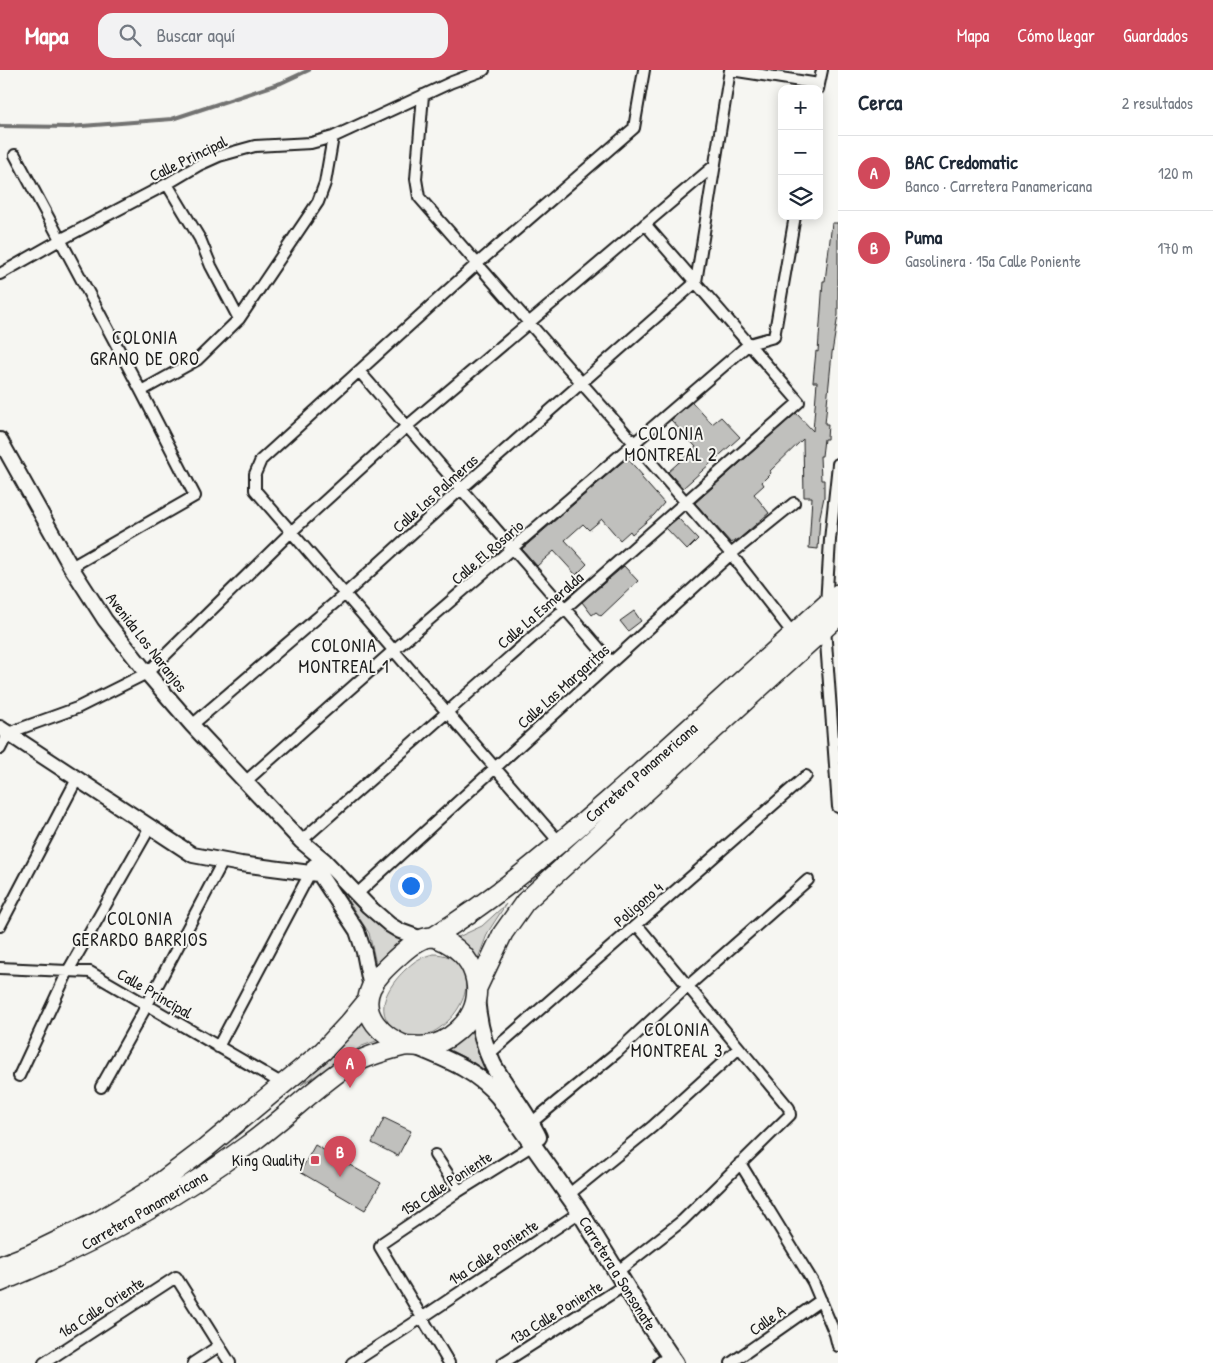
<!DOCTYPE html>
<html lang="es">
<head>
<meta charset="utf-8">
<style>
	body { margin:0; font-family:"Patrick Hand",sans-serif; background:#f2f2f3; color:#1f2937 }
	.controls { position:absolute; right:15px; top:15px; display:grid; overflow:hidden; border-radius:10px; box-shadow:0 2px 12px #0003 }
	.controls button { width:45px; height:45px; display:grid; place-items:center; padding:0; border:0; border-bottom:1px solid #e0e1e3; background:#fff; color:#1f2937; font:25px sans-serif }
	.you { position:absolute; left:410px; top:815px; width:18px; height:18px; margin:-12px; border:4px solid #fff; border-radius:50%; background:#1a73e8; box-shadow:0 0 0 8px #1a73e833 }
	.badge { display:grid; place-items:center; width:32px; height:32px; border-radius:50%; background:#d1495b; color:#fff; font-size:16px; font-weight:700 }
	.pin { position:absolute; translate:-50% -41px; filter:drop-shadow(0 1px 2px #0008) }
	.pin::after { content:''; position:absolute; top:26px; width:18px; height:15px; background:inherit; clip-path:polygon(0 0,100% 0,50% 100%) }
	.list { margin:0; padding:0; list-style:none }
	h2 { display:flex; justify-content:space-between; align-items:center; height:65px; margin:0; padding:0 20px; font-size:21px }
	h2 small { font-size:16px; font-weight:400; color:#747a83 }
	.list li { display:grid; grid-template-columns:32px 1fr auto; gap:15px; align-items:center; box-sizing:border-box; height:75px; padding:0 20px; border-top:1px solid #e0e1e3 }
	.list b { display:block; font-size:19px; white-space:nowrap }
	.list p { margin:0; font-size:16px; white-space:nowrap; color:#747a83 }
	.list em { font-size:16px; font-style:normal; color:#747a83 }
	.icon { flex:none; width:28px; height:28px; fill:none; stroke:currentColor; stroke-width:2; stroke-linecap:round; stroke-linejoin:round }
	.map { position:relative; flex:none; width:838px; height:1293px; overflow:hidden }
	header { display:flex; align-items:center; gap:30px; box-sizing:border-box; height:70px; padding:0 25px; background:#d1495b; color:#fff }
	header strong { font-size:24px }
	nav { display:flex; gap:28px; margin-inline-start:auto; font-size:18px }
	.search { width:350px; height:45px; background:#f2f2f3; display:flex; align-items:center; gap:12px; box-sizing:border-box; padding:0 18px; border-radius:15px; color:#747a83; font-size:19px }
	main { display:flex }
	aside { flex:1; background:#fff }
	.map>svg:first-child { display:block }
	.green { fill:#d6d6d2; stroke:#797977 }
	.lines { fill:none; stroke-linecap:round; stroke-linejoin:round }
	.stream { stroke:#727271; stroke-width:4 }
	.building { fill:#c0c0bd; stroke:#1c1c1c }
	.street-casing { stroke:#1c1c1c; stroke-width:14 }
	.secondary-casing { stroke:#1c1c1c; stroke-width:18 }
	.primary-casing { stroke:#1c1c1c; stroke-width:20 }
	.highway-casing { stroke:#1c1c1c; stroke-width:22 }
	.street { stroke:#f6f6f2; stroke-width:10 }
	.secondary { stroke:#f6f6f2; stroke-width:14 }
	.primary { stroke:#f6f6f2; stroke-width:16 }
	.highway { stroke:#f6f6f2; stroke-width:19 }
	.poi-dot { fill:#d1495b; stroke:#f6f6f2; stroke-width:2 }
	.labels { text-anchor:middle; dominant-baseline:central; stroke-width:4; stroke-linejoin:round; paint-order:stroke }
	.street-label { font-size:16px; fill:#1c1c1c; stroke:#f6f6f2 }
	.poi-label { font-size:16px; fill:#1c1c1c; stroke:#f6f6f2; text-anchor:end }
	.neighbourhood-label { font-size:18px; letter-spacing:1px; fill:#1c1c1c; stroke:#f6f6f2 }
</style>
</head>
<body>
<header>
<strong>Mapa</strong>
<div class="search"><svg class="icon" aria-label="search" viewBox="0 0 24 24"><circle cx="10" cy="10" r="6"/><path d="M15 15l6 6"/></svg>Buscar aquí</div>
<nav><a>Mapa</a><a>Cómo llegar</a><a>Guardados</a></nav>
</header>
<main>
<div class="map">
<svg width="838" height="1293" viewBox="0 0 838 1293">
	<rect width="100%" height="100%" fill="#f6f6f2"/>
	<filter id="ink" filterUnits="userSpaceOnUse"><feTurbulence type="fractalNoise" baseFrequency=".02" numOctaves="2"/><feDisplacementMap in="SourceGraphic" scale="10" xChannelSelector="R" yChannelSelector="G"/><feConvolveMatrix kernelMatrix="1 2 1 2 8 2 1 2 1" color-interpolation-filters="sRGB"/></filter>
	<g filter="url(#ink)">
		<!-- green -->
		<path class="green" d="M339,817L378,856L405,870L389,880L376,894L369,863Z
			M506,834L488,862L477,891L456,868L482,856Z
			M433,884C445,884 456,888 462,899C480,930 432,978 405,965C366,947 388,913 413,893C419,888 426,886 433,884Z
			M363,948L379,970L362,976L301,1015L352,965Z
			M474,953L510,1030L488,1005L473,992L444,977Z"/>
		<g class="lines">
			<!-- stream -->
			<path class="stream" d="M0,56L69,57L172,49L281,13L309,0"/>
		</g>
		<!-- building -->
		<path class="building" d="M832,153H838V245L832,283L825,354H828L827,369H824L822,386H820L821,410H824V427L820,446L818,479L809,478L812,427H804L803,369L770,401L771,403L762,412L764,415L754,424L769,443L739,469L731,473L695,433L796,343L813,361L817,312H813L816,281L818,282L823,211H825Z
			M692,332L712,354L721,347L740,367L683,418L668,402L696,377L671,350Z
			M627,388L643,406L641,407L664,433L654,445L632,464L630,461L620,470L602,449L589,460L583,454L565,470L587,494L576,505L554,481L537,496L522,479Z
			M678,448L698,469L687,480L666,458Z
			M624,496L638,511L601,546L596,542L592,545L582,532Z
			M634,541L641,551L628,561L620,551Z
			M384,1048L411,1061L398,1086L372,1073Z
			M315,1075L381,1113L365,1140L300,1102Z"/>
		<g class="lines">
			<!-- street casing -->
			<g class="street-casing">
				<path id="street" d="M731,0L819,14
					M818,19L822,0
					M423,25L416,109L419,127L731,484L794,565
					M15,85L141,321L195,426L71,497
					M167,114L200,169L211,196L239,249
					M0,204L60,170L167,114L199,95L219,86L255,76L311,73L333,67L452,12L484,0
					M359,301L611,592
					M141,321L197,290L239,249L318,132L325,113L333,67
					M826,535L830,470L838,394
					M825,558L838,737
					M192,655L345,524L461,419L696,212L730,0
					M0,679L8,663L77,638L147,603L291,462L406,357L715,95
					M245,712L394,580L749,274L774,267L795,146
					M301,771L799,332L645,154
					M560,773L255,420V404L261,390L478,193L634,58L644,0
					M357,824L496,697L731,484L794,433
					M0,856L77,709
					M0,898L90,902L283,1014
					M218,977L310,803
					M489,984L806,706
					M19,1006L68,901L150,757
					M101,1017L147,935L223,791
					M531,1053L616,983L688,916L808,810
					M435,1085L459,1121
					M740,1093L813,1212L835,1264L838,1276
					M568,1125L652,1057L739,978
					M617,1202L682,1151L790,1045L789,1038L637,855
					M44,1293L176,1207L230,1293
					M193,1293L219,1276
					M352,1293L423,1247L580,1142
					M449,1293L380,1177L382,1173L459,1121L533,1075
					M503,1293L625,1215
					M659,1293L670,1286
					M731,1293L821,1230"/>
			</g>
			<!-- secondary casing -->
			<g class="secondary-casing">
				<path id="secondary" d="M0,370L71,497L105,550L147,603L192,655L301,771L325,791L368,836L390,855L400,861L422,869
					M0,658L193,785L241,794L318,804
					M314,796L357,861L364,882L371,918"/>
			</g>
			<!-- primary casing -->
			<g class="primary-casing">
				<path id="primary" d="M476,928C478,951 483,974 493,995C507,1020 526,1041 538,1067
					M415,976C446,989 477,1000 499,1027L578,1139L652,1259L675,1293"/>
			</g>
			<!-- highway casing -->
			<g class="highway-casing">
				<path id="highway" d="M433,867C503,824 562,771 624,717C696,653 766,588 838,524
					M477,918L503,863L525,832L838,546
					M0,1196L31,1184L99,1151L149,1121L206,1078L323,981L350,952L368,930
					M0,1212C88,1176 172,1131 248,1075C280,1052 308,1024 340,1001C358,989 383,981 404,976C411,975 418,977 425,976C437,975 448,969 457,961C486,936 482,895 451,875C446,872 438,868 432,867C420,867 409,877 401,884C390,894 378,904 371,918C359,945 383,967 406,976"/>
			</g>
			<!-- street -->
			<use href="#street" class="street"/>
			<!-- secondary -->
			<use href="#secondary" class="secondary"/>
			<!-- primary -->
			<use href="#primary" class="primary"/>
			<!-- highway -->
			<use href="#highway" class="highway"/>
		</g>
	</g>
	<!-- markers -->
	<rect class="poi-dot" x="310" y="1085" width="10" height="10" rx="2.5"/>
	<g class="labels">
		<!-- street labels -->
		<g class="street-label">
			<text transform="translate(188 88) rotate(-26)">Calle Principal</text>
			<text transform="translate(435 423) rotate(-42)">Calle Las Palmeras</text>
			<text transform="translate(487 482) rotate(-41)">Calle El Rosario</text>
			<text transform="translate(540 540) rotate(-41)">Calle La Esmeralda</text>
			<text transform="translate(147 572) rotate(52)">Avenida Los Naranjos</text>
			<text transform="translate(563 616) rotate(-42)">Calle Las Margaritas</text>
			<text transform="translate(641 702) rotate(-41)">Carretera Panamericana</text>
			<text transform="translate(638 834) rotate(-41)">Poligono 4</text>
			<text transform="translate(155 923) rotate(30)">Calle Principal</text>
			<text transform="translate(446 1113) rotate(-33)">15a Calle Poniente</text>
			<text transform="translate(144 1140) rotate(-30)">Carretera Panamericana</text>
			<text transform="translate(493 1182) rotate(-34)">14a Calle Poniente</text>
			<text transform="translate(618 1203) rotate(58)">Carretera a Sonsonate</text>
			<text transform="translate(101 1237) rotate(-33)">16a Calle Oriente</text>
			<text transform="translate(556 1242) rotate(-32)">13a Calle Poniente</text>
			<text transform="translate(767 1250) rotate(-35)">Calle A</text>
		</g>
		<!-- poi labels -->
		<g class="poi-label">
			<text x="305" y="1090">King Quality</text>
		</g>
		<!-- neighbourhood labels -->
		<g class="neighbourhood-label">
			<text x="145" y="267">COLONIA<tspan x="145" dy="21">GRANO DE ORO</tspan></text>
			<text x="671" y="363">COLONIA<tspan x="671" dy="21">MONTREAL 2</tspan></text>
			<text x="344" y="575">COLONIA<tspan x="344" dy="21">MONTREAL 1</tspan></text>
			<text x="140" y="848">COLONIA<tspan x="140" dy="21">GERARDO BARRIOS</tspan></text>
			<text x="677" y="959">COLONIA<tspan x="677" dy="21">MONTREAL 3</tspan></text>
		</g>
	</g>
</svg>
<div class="controls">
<button>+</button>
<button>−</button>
<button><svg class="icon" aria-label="layers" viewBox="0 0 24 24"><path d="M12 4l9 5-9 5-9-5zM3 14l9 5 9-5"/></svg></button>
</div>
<div class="you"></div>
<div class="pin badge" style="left:350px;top:1018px">A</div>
<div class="pin badge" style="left:340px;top:1107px">B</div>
</div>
<aside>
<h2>Cerca<small>2 resultados</small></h2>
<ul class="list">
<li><span class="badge">A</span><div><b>BAC Credomatic</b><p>Banco · Carretera Panamericana</p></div><em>120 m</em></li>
<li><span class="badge">B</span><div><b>Puma</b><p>Gasolinera · 15a Calle Poniente</p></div><em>170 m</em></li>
</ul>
</aside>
</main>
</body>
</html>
